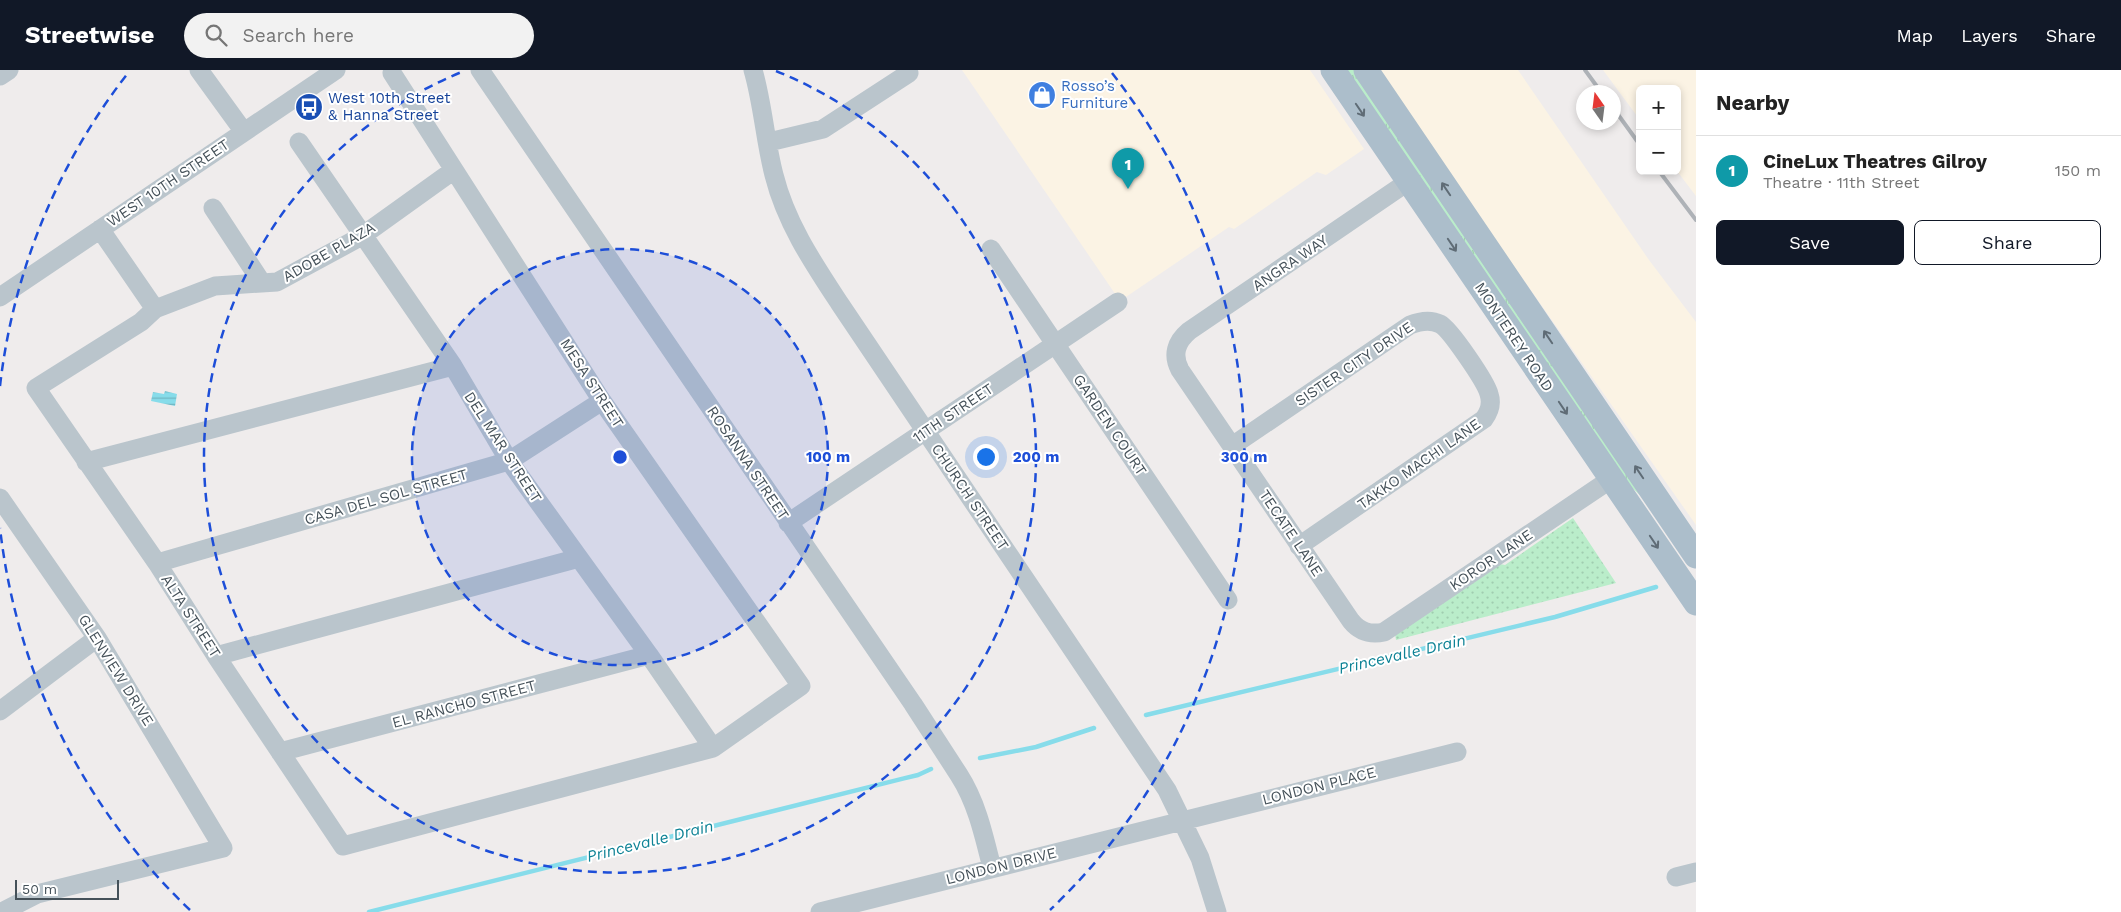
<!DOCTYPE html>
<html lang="en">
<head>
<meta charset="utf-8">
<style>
	body { margin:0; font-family:"Work Sans",sans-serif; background:#f2f2f2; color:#222 }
	.controls { position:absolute; right:15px; top:15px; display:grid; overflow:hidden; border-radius:8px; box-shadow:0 2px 8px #0003 }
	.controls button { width:45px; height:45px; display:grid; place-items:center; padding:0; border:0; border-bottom:1px solid #e0e0e0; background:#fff; color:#222; font:25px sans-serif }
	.compass { position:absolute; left:1576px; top:15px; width:45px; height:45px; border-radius:50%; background:#fff; box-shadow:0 2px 8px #0003; rotate:346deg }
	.scale { position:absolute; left:15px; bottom:12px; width:104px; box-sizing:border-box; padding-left:5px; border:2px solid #455159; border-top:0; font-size:14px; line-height:18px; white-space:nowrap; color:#455159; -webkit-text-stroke:4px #fff; paint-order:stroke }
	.you { position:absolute; left:985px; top:386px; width:18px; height:18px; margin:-12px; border:4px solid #fff; border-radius:50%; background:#1a73e8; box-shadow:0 0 0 8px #1a73e833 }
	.badge { display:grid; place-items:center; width:32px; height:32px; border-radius:50%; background:#111827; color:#fff; font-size:16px; font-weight:700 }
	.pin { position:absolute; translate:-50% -41px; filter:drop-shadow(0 1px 2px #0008) }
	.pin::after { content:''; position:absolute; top:26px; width:18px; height:15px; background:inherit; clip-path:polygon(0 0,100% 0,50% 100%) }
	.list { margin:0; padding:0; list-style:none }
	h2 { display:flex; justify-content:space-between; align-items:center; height:65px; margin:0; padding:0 20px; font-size:21px }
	h2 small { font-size:16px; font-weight:400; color:#767676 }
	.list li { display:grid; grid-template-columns:32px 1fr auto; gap:15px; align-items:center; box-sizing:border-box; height:70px; padding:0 20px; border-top:1px solid #e0e0e0 }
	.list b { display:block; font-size:19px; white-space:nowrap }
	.list p { margin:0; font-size:16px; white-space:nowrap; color:#767676 }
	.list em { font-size:16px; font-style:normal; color:#767676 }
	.actions { display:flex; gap:10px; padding:15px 20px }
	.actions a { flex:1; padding:11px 0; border:1px solid #111827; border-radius:8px; text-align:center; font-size:18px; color:#111827 }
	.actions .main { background:#111827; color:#fff }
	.icon { flex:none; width:28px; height:28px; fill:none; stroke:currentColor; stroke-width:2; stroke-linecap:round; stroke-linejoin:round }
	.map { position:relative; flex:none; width:1696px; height:842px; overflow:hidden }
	header { display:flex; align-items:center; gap:30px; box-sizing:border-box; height:70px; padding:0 25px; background:#111827; color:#fff }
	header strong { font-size:24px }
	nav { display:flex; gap:28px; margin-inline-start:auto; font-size:18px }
	.search { width:350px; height:45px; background:#f2f2f2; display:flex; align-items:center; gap:12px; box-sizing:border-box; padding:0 18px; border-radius:28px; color:#767676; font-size:19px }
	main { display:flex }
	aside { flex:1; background:#fff }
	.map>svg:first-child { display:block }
	.commercial { fill:#fbf3e4 }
	.grass { fill:url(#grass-tufts) }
	.park { fill:url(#park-dots) }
	.water { fill:url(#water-rules) }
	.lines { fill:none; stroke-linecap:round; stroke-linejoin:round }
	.stream { stroke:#87dcea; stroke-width:4.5 }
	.minor { stroke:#bac5cc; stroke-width:19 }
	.major { stroke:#acbecb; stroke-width:25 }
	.rail { stroke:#aeb2b7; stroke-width:4 }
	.oneway { stroke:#5f6c76 }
	.ring { fill:none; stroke:#1d4ed8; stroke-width:2.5; stroke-dasharray:9 6 }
	.labels { text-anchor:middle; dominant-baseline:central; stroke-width:4; stroke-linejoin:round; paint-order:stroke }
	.shop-label { font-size:15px; fill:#366cbe; stroke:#fff; text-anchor:start }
	.transit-label { font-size:15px; fill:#164399; stroke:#fff; text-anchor:start }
	.street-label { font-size:15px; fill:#455159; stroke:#fff }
	.water-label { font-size:16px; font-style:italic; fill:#0d8295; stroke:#fff }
	.centre { fill:#1d4ed8; stroke:#fff; stroke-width:2.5 }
	.ring-label { font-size:15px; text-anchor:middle; font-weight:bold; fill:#1d4ed8; stroke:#fff; stroke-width:4; stroke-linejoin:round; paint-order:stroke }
</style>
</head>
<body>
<header>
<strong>Streetwise</strong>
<div class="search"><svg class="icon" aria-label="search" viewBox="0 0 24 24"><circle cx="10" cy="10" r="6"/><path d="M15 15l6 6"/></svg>Search here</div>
<nav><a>Map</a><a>Layers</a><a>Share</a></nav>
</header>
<main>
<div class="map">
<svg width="1696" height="842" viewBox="0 0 1696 842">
	<defs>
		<pattern id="grass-tufts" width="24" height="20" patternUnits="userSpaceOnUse" patternTransform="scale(1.25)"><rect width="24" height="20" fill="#baedca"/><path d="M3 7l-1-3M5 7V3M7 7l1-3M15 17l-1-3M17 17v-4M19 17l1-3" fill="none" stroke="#a1cdb0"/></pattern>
		<pattern id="park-dots" width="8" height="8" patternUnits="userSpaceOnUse" patternTransform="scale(1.25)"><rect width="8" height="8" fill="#baedca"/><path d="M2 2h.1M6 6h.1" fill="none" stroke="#a1cdb0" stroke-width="1.8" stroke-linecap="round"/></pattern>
		<pattern id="water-rules" width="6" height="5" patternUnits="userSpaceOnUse" patternTransform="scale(1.25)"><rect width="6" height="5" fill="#87dcea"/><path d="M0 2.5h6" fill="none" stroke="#70b5c1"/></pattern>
	</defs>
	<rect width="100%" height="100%" fill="#efecec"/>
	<!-- commercial -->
	<path class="commercial" d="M962,0H1310L1364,79L1326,105L1317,102L1234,159L1229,157L1120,231Z
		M1379,0H1518L1649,190L1696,252V455L1409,47Z
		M1603,0H1696V126L1677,101V19H1640V50Z"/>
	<!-- grass -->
	<path class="grass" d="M1343,0H1356L1642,427L1628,414Z"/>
	<!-- park -->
	<path class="park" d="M1573,448L1616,513L1396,570L1395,564L1500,494L1505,495Z"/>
	<!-- water -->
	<path class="water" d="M165,321L177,324L175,336L151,331L153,322L164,324Z"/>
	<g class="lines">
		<!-- stream -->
		<path class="stream" d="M1146,645L1555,547L1656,517
			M980,688L1036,677L1094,658
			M369,842C553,797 735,749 918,705L931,699"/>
		<!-- minor -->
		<path class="minor" d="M199,0L244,62
			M480,0L913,634L959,705C977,733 984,766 992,798
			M753,0C763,34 765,71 774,105C786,153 813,193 840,234L1167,720L1200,788L1217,842
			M392,3L602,331L801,616L713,678L343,776L216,586L157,493L36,318L141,252L155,239L215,216L277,212L362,166L454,100
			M0,6L9,0
			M299,72L453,296L509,391L649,585L713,678
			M769,72L823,59L909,3
			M1409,111L1189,261C1176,272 1172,285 1180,300L1351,551C1360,562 1370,565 1384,562L1611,409
			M213,138L262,213
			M100,159L155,239
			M991,179L1228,530
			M0,227L336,0
			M1232,376L1410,255C1420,251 1430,249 1440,254C1450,259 1486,312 1489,324C1492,333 1490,341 1484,349L1299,476
			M86,392L453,296
			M0,428L97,568L223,778L37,824L2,842
			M788,453L1118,232
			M157,493L509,391L602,331
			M216,586L579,488
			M0,641L97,568
			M280,682L649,585
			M1676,807L1696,802
			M820,842L1457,682"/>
		<!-- major -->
		<path class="major" d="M1333,0L1696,533
			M1366,0L1696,486"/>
		<!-- rail -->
		<path class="rail" d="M1585,0L1601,22
			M1614,39L1640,75
			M1659,101L1696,150"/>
	</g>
	<!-- one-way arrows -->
	<defs><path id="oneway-shaft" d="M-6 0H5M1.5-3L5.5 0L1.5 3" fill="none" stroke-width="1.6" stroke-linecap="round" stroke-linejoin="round" transform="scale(1.25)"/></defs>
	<g class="oneway">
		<use href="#oneway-shaft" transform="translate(1360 40) rotate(56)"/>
		<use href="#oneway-shaft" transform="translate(1446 119) rotate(-124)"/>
		<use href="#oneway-shaft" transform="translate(1452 175) rotate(56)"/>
		<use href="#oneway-shaft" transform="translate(1548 267) rotate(-124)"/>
		<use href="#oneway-shaft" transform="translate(1563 338) rotate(56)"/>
		<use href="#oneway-shaft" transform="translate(1639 402) rotate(-124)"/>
		<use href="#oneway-shaft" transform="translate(1654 472) rotate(56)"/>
	</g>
	<!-- distance rings -->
	<circle cx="620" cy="387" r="208" fill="#1d4ed8" fill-opacity=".12"/>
	<g class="ring">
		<circle cx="620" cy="387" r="208"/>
		<path d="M776 1A416 416 0 1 1 464 1"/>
		<path d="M190 840A624 624 0 0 1 0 458M0 316A624 624 0 0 1 128 3M1112 3A624 624 0 0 1 1050 840"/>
	</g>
	<!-- icons -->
	<defs>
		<g id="shop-disc" transform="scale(1.4375)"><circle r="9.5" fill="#3f7fe0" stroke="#fff"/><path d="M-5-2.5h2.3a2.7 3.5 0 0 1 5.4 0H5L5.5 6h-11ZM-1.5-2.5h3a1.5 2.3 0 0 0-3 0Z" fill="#fff"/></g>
		<g id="bus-disc" transform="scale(1.4375)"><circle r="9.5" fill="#1a4fb4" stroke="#fff"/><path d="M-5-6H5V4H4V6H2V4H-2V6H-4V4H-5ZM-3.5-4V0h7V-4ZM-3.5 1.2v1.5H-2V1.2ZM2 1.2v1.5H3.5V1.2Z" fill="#fff"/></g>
	</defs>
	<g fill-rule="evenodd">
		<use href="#shop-disc" x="1042" y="25"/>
		<use href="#bus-disc" x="309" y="37"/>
	</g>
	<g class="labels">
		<!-- shop labels -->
		<g class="shop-label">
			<text x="1061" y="16">Rosso’s<tspan x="1061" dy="17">Furniture</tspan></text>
		</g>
		<!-- transit labels -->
		<g class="transit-label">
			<text x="328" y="28">West 10th Street<tspan x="328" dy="17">&amp; Hanna Street</tspan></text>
		</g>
		<!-- street labels -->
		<g class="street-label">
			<text transform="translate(168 113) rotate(-34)">WEST 10TH STREET</text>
			<text transform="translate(329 182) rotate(-30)">ADOBE PLAZA</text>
			<text transform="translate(1290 193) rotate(-34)">ANGRA WAY</text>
			<text transform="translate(1514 267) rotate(56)">MONTEREY ROAD</text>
			<text transform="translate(1354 294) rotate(-34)">SISTER CITY DRIVE</text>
			<text transform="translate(592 313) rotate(57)">MESA STREET</text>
			<text transform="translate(953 343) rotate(-34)">11TH STREET</text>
			<text transform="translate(1110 355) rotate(56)">GARDEN COURT</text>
			<text transform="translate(503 377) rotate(57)">DEL MAR STREET</text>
			<text transform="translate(748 393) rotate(56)">ROSANNA STREET</text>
			<text transform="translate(1419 394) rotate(-35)">TAKKO MACHI LANE</text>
			<text transform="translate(386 427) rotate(-16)">CASA DEL SOL STREET</text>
			<text transform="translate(970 427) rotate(56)">CHURCH STREET</text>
			<text transform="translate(1291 463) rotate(56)">TECATE LANE</text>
			<text transform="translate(1491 490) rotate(-34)">KOROR LANE</text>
			<text transform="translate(191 546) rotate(57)">ALTA STREET</text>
			<text transform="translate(116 600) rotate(58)">GLENVIEW DRIVE</text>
			<text transform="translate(464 634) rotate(-15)">EL RANCHO STREET</text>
			<text transform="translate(1319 716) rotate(-14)">LONDON PLACE</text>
			<text transform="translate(1001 796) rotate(-14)">LONDON DRIVE</text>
		</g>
		<!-- water labels -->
		<g class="water-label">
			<text transform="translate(1402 584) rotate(-13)">Princevalle Drain</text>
			<text transform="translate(650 771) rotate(-14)">Princevalle Drain</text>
		</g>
	</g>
	<circle cx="620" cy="387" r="8" class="centre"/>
	<g class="ring-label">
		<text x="828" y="392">100 m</text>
		<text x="1036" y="392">200 m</text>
		<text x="1244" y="392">300 m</text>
	</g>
</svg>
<div class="controls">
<button>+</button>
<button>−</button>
</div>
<svg class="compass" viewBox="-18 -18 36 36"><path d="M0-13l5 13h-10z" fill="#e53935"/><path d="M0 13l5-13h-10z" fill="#767676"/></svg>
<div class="scale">50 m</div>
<div class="you"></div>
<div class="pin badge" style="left:1128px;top:119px;background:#0f9aa8">1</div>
</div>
<aside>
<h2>Nearby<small></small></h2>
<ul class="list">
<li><span class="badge" style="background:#0f9aa8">1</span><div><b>CineLux Theatres Gilroy</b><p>Theatre · 11th Street</p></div><em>150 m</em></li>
</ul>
<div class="actions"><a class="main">Save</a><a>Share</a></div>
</aside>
</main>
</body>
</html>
